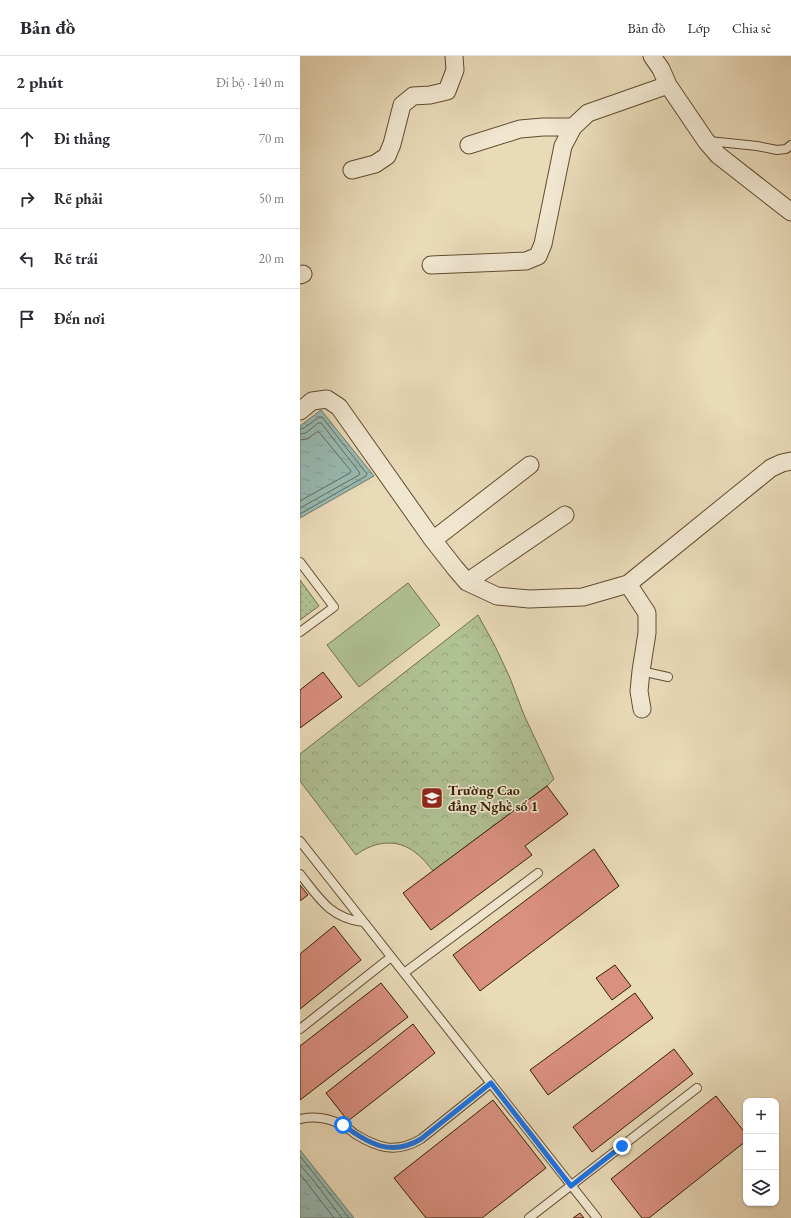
<!DOCTYPE html>
<html lang="vi">
<head>
<meta charset="utf-8">
<style>
	body { margin:0; font-family:"EB Garamond",serif; background:#f2f2f3; color:#2b2b33 }
	.controls { position:absolute; right:12px; bottom:12px; display:grid; overflow:hidden; border-radius:8px; box-shadow:0 1px 3px #0004 }
	.controls button { width:36px; height:36px; display:grid; place-items:center; padding:0; border:0; border-bottom:1px solid #e1e1e2; background:#fff; color:#2b2b33; font:20px sans-serif }
	.stop { position:absolute; width:12px; height:12px; margin:-9px; border:3px solid #1a73e8; border-radius:50%; background:#fff }
	.stop.end { background:#1a73e8; border-color:#fff; box-shadow:0 1px 4px #0008 }
	.list { margin:0; padding:0; list-style:none }
	h2 { display:flex; justify-content:space-between; align-items:center; height:52px; margin:0; padding:0 16px; font-size:17px }
	h2 small { font-size:13px; font-weight:400; color:#7c7c81 }
	.list li { display:grid; grid-template-columns:26px 1fr auto; gap:12px; align-items:center; box-sizing:border-box; height:60px; padding:0 16px; border-top:1px solid #e1e1e2 }
	.list b { display:block; font-size:15px; white-space:nowrap }
	.list em { font-size:13px; font-style:normal; color:#7c7c81 }
	.icon { flex:none; width:22px; height:22px; fill:none; stroke:currentColor; stroke-width:2; stroke-linecap:round; stroke-linejoin:round }
	.map { position:relative; flex:none; width:491px; height:1162px; overflow:hidden }
	header { display:flex; align-items:center; gap:24px; box-sizing:border-box; height:56px; padding:0 20px; background:#fff; border-bottom:1px solid #e1e1e2 }
	header strong { font-size:19px }
	nav { display:flex; gap:22px; margin-inline-start:auto; font-size:14px }
	main { display:flex }
	aside { flex:1; background:#fff }
	.map>svg:first-child { display:block }
	.green { fill:url(#green-dots); stroke:#72704a }
	.forest { fill:url(#forest-crowns); stroke:#72704a }
	.pitch { fill:#b0c194; stroke:#72704a }
	.water { fill:url(#water-ripples); stroke:#707c6c }
	.lines { fill:none; stroke-linecap:round; stroke-linejoin:round }
	.shore { stroke:#666c5a; stroke-width:1 }
	.building { fill:#da9080; stroke:#331e01 }
	.lane-casing { stroke:#604d2f; stroke-width:10 }
	.street-casing { stroke:#604d2f; stroke-width:19 }
	.lane { stroke:#f1e7d1; stroke-width:8 }
	.street { stroke:#f1e7d1; stroke-width:17 }
	.route { stroke:#1a73e8; stroke-width:5 }
	.labels { text-anchor:middle; dominant-baseline:central; stroke-width:3.5; stroke-linejoin:round; paint-order:stroke }
	.poi-label { font-size:14px; font-weight:bold; fill:#331e01; stroke:#f1e7d1; text-anchor:start }
</style>
</head>
<body>
<header>
<strong>Bản đồ</strong>
<nav><a>Bản đồ</a><a>Lớp</a><a>Chia sẻ</a></nav>
</header>
<main>
<aside>
<h2>2 phút<small>Đi bộ · 140 m</small></h2>
<ul class="list">
<li><svg class="icon" aria-label="ahead" viewBox="0 0 24 24"><path d="M12 20V5M6 11l6-6 6 6"/></svg><div><b>Đi thẳng</b></div><em>70 m</em></li>
<li><svg class="icon" aria-label="right" viewBox="0 0 24 24"><path d="M7 20v-9h11M14 6l5 5-5 5"/></svg><div><b>Rẽ phải</b></div><em>50 m</em></li>
<li><svg class="icon" aria-label="left" viewBox="0 0 24 24"><path d="M17 20v-9H6M10 6l-5 5 5 5"/></svg><div><b>Rẽ trái</b></div><em>20 m</em></li>
<li><svg class="icon" aria-label="arrive" viewBox="0 0 24 24"><path d="M6 21V4h12l-3 4 3 4H6"/></svg><div><b>Đến nơi</b></div></li>
</ul>
</aside>
<div class="map">
<svg width="491" height="1162" viewBox="0 0 491 1162">
	<defs>
		<pattern id="green-dots" width="8" height="8" patternUnits="userSpaceOnUse"><rect width="8" height="8" fill="#b0c194"/><path d="M2 2h.1M6 6h.1" fill="none" stroke="#98a57e" stroke-width="1.8" stroke-linecap="round"/></pattern>
		<pattern id="forest-crowns" width="20" height="18" patternUnits="userSpaceOnUse"><rect width="20" height="18" fill="#b0c194"/><path d="M2 6a3 3 0 1 1 6 0M12 15a3 3 0 1 1 6 0" fill="none" stroke="#98a57e"/></pattern>
		<pattern id="water-ripples" width="26" height="14" patternUnits="userSpaceOnUse"><rect width="26" height="14" fill="#98bab3"/><path d="M2 4q2-2 4 0t4 0M15 11q2-2 4 0t4 0" fill="none" stroke="#839f98"/></pattern>
	</defs>
	<rect width="100%" height="100%" fill="#e9dab8"/>
	<filter id="stains"><feTurbulence type="fractalNoise" baseFrequency=".005" numOctaves="4"/><feColorMatrix values="0 0 0 0 .2 0 0 0 0 .09 0 0 0 0 .02 0 0 0 .5 -.17"/></filter>
	<radialGradient id="worn" r=".72"><stop offset=".6" stop-color="#630" stop-opacity="0"/><stop offset="1" stop-color="#630" stop-opacity=".3"/></radialGradient>
	<!-- green -->
	<path class="green" d="M0,524L19,550L0,564Z"/>
	<!-- forest -->
	<path class="forest" d="M178,559L195,590L210,622L224,659L254,723L247,730L133,815C128,809 123,802 116,797C98,782 74,785 56,799L0,725V698Z"/>
	<!-- pitch -->
	<path class="pitch" d="M108,527L140,569L59,631L27,589Z"/>
	<!-- water -->
	<path class="water" d="M21,354L74,420L0,462V370Z
		M0,1094L54,1162H0Z"/>
	<g class="lines">
		<!-- shore -->
		<path class="shore" d="M0,373L4,372L19,361H22L67,418L66,420L0,458
			M0,378L6,377L18,367H21L60,417L59,419L0,452
			M0,384L7,383L17,376H19L51,415L50,417L0,445
			M0,1100L49,1162
			M0,1109L13,1124L42,1162
			M0,1118L34,1162"/>
	</g>
	<!-- building -->
	<path class="building" d="M23,616L42,641L0,672V634Z
		M247,730L268,758L225,790L232,799L131,874L103,837Z
		M294,793L319,830L180,935L153,899Z
		M0,829L8,839L0,845Z
		M34,870L61,904L0,953V898Z
		M315,909L331,930L312,944L296,922Z
		M81,927L108,961L0,1044V990Z
		M335,937L353,962L248,1039L230,1014Z
		M113,968L135,997L48,1065L26,1037Z
		M374,993L393,1018L292,1096L273,1071Z
		M416,1040L446,1078V1085L349,1162H342L311,1123Z
		M193,1044L246,1112L182,1162H126L94,1122Z
		M280,1157L284,1162H273Z"/>
	<g class="lines">
		<!-- lane casing -->
		<g class="lane-casing">
			<path id="lane" d="M409,85L457,90L477,94L486,93L491,89
				M0,506L34,551L0,576
				M341,615L368,621
				M0,785L297,1162
				M0,818C19,842 30,862 63,866
				M104,917L238,817
				M0,973L91,901
				M0,1063C14,1060 29,1062 42,1069C47,1071 51,1075 55,1078C78,1092 96,1098 121,1083L191,1027
				M229,1162L397,1032"/>
		</g>
		<!-- street casing -->
		<g class="street-casing">
			<path id="street" d="M352,0L361,13L368,29L406,85L418,99L491,156
				M169,89L220,73L243,71H273
				M52,114L75,108L87,100L92,88L102,49L113,40L130,39L147,35L155,14L154,0
				M131,209L226,205L238,200L243,188L263,90L273,71L288,57L368,29
				M0,219L3,218
				M0,355L12,345L27,343L39,351L133,484L155,512L167,526L197,540L229,543L283,541L328,528L471,412L482,407L491,405
				M133,484L230,409
				M167,526L265,459
				M328,528L347,557V577L341,615L339,635L342,653"/>
		</g>
		<!-- lane -->
		<use href="#lane" class="lane"/>
		<!-- street -->
		<use href="#street" class="street"/>
	</g>
	<g class="lines">
		<!-- route -->
		<path class="route" d="M43,1069C69,1088 91,1101 121,1083L191,1027L271,1130L322,1090"/>
	</g>
	<!-- icons -->
	<defs>
		<g id="university-square" transform="scale(1.15)"><rect x="-9" y="-9" width="18" height="18" rx="4" fill="#8f2418" stroke="#f1e7d1"/><path d="M0-5L7-2L0 1L-7-2ZM-4 1L0 2.5L4 1V4Q0 6-4 4Z" fill="#fff"/></g>
	</defs>
	<g fill-rule="evenodd">
		<use href="#university-square" x="132" y="742"/>
	</g>
	<g class="labels">
		<!-- poi labels -->
		<g class="poi-label">
			<text x="148" y="734">Trường Cao<tspan x="148" dy="16">đẳng Nghề số 1</tspan></text>
		</g>
	</g>
	<rect width="100%" height="100%" filter="url(#stains)"/>
	<rect width="100%" height="100%" fill="url(#worn)"/>
</svg>
<div class="controls">
<button>+</button>
<button>−</button>
<button><svg class="icon" aria-label="layers" viewBox="0 0 24 24"><path d="M12 4l9 5-9 5-9-5zM3 14l9 5 9-5"/></svg></button>
</div>
<div class="stop" style="left:43px;top:1069px"></div>
<div class="stop end" style="left:322px;top:1090px"></div>
</div>
</main>
</body>
</html>
